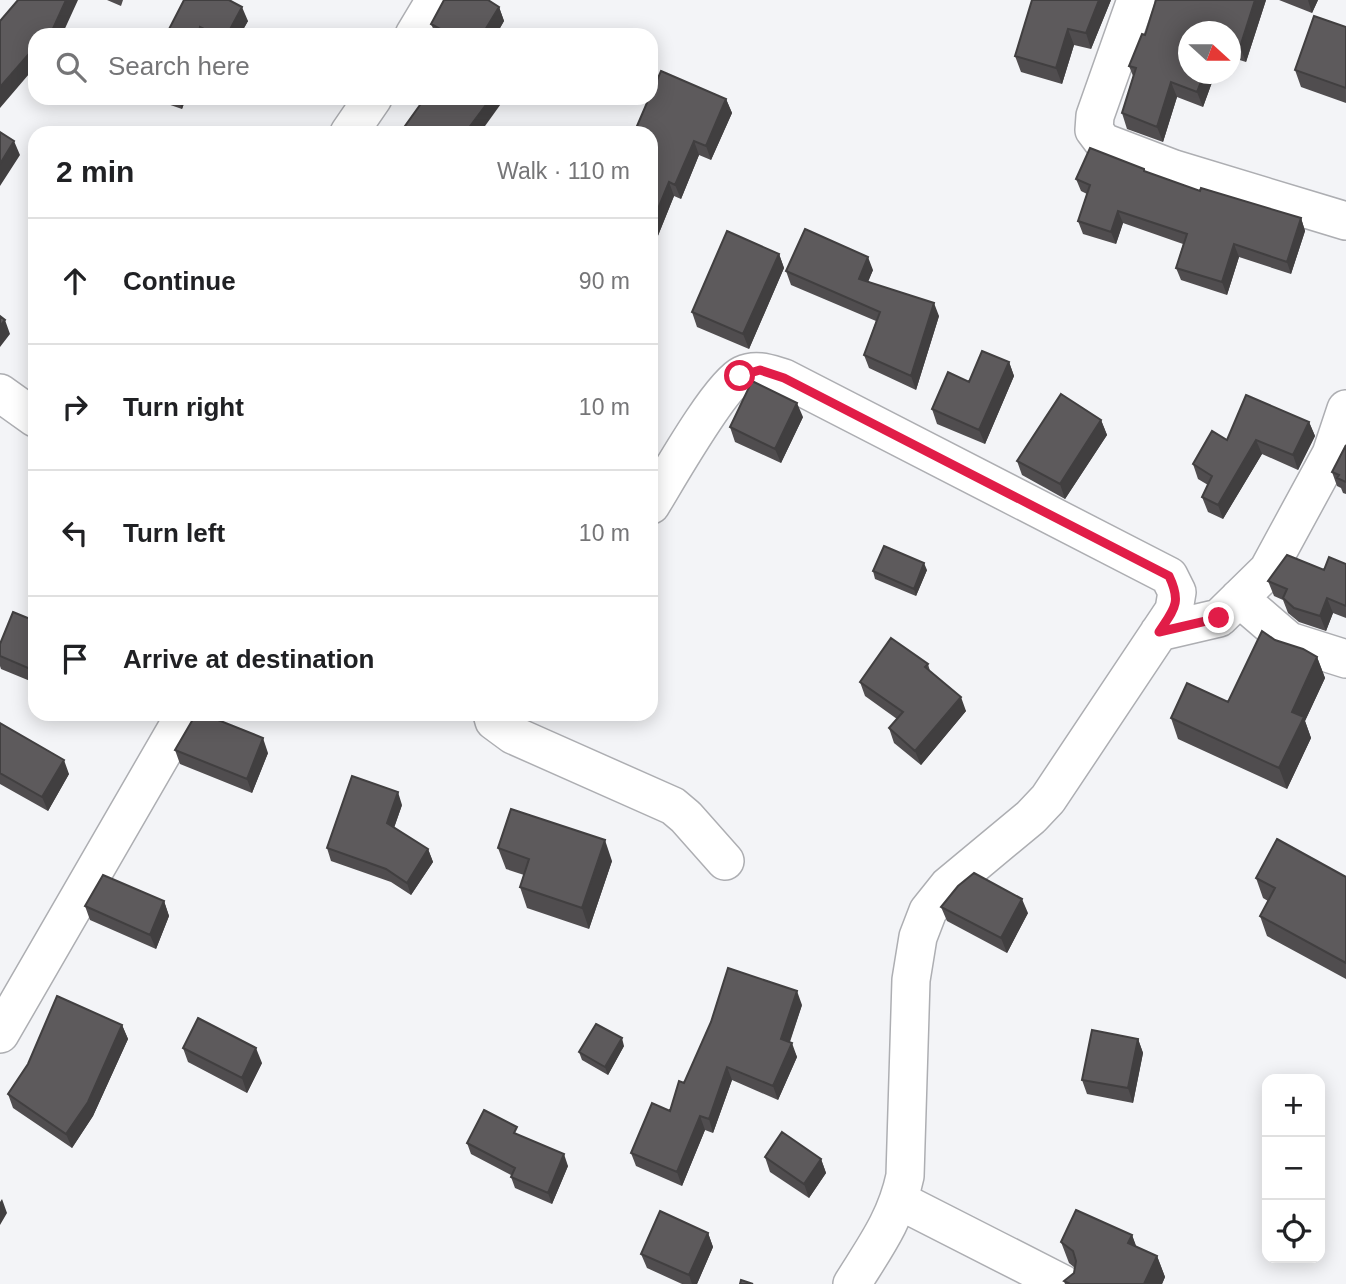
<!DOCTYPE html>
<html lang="en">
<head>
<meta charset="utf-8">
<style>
	body { margin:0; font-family:Arial,sans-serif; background:#f6f6f6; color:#202124 }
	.controls { position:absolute; right:21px; bottom:21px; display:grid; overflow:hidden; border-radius:14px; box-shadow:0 4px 18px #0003 }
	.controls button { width:63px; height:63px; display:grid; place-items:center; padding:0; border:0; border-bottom:2px solid #e0e0e0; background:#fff; color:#202124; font:35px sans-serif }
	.compass { position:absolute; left:1178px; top:21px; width:63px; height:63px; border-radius:50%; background:#fff; box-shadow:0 4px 18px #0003; rotate:111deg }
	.stop { position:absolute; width:21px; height:21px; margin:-16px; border:5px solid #e11d48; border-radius:50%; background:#fff }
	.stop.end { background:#e11d48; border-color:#fff; box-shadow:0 2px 7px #0008 }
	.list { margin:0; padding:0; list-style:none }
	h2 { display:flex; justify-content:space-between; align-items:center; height:91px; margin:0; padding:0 28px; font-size:30px }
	h2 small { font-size:23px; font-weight:400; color:#757577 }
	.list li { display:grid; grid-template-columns:46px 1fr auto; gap:21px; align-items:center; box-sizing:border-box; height:126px; padding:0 28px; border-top:2px solid #e0e0e0 }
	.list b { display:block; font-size:26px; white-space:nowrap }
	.list em { font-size:23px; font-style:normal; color:#757577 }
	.icon { flex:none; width:38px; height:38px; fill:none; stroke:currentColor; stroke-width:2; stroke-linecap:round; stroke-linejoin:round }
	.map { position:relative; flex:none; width:1346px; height:1284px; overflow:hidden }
	.search { position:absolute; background:#fff; box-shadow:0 4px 18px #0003; left:28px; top:28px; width:630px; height:77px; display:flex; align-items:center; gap:18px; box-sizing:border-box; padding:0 24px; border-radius:21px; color:#757577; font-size:26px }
	.panel { position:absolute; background:#fff; box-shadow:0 4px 18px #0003; left:28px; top:126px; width:630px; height:595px; border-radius:21px }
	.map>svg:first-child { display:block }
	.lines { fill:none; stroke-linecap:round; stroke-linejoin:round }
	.street-casing { stroke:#adaeb2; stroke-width:40 }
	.street { stroke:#fff; stroke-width:37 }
	.wall { fill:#504d4f }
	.shaded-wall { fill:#413f40 }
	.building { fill:#5d5a5c; stroke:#413f40; stroke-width:2 }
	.route { stroke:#e11d48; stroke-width:9 }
</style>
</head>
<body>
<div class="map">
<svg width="1346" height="1284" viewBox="0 0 1346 1284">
	<rect width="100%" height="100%" fill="#f3f4f7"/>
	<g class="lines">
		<!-- street casing -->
		<g class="street-casing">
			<path id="street" d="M1136,0L1095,116L1094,130L1103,142L1174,169L1346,221
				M414,35L435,0
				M349,133L373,98
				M0,393L35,418
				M651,505C667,479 720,385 742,375C757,368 770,374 784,378L1169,576L1177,592L1174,610L1048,799L1031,817L948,886L928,911L918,937L911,980L905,1176C896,1219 875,1247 852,1284
				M1239,598L1289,641L1346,659
				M1159,632L1219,618L1268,570L1331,454L1346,409
				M492,714L494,721L513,735L673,806L686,817L725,861
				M0,1034L185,714
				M900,1201L1063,1284"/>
		</g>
		<!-- street -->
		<use href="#street" class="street"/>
	</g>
	<!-- wall -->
	<path class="wall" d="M107,0H123L121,6Z
		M184,0L248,21L240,35H166Z
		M1111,0L1091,49L1074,45L1062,84L1021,72L1015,56Z
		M1266,0L1246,62L1230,57V32H1188L1215,74L1203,107L1177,97L1163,142L1127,129L1122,113L1133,76L1129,66L1145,35Z
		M1279,0H1318L1312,13Z
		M499,7L504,21L496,35H436L431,24Z
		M1346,27V103L1301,87L1295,70Z
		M150,98H186L182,109Z
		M726,99L732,113L711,160L699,155L681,199L674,196L651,253V133Z
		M1144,169L1145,172L1200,191L1301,218L1305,231L1291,274L1239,257L1227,295L1181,280L1176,268L1183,244L1123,223L1116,244L1083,234L1078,221L1087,194L1081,191L1076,179Z
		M779,254L784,268L749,349L697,327L692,312Z
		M873,270L868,281L939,316L916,390L869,368L864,355L876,321L791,285L786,271Z
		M1009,362L1014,376L985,444L937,424L932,409L969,382Z
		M803,417L781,463L735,442L730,427Z
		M1101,420L1107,435L1065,499L1022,475L1017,461Z
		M1309,422L1315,436L1298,470L1262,454L1223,519L1208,512L1202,497L1208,485L1198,479L1193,464L1227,440Z
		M1346,445V494L1343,493L1341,488L1337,486L1332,472Z
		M1346,564V618L1333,613L1326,631L1299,622L1288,613L1283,600L1274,596L1268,581Z
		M927,570L916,596L875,579L873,571Z
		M35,621V683L1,669L0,666V644Z
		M1275,640L1317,657L1325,678L1305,721L1311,738L1287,789L1178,739L1171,718L1228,702Z
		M928,664L930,671L966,711L921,765L894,743L889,728L897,719L865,696L860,682Z
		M0,723L69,774L48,811L0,784Z
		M175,750L268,753L252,793L180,764Z
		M402,805L394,828L428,849L433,862L411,895L391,882L331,861L327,848Z
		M498,848L612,861L589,929L527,908L520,887L524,875L506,869Z
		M1346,877V979L1267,936L1260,916L1268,901L1263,898L1256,878Z
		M164,901L169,916L156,949L90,920L85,906Z
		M941,907L1028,913L1007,953L947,921Z
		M802,1005L790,1042L797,1057L778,1100L732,1080L713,1133L705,1130L682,1186L636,1166L631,1153L670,1111L684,1083Z
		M122,1025L128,1039L93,1116L72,1148L13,1108L8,1094Z
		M1138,1039L1143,1053L1133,1103L1087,1094L1082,1080Z
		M624,1046L608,1075L582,1060L579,1052Z
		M183,1048L262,1063L247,1093L188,1062Z
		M520,1135L568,1166L552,1204L515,1188L511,1177V1175L471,1154L467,1143Z
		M765,1157L821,1159L826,1173L809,1198L770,1172Z
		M708,1233L713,1247L697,1284H682L647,1268L641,1254Z
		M1132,1235L1136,1247L1157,1256L1165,1277L1162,1284H1065L1064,1281L1074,1273L1075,1268L1069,1263L1061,1242Z"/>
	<!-- shaded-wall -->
	<path class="shaded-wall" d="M66,0H78L62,35H52L51,33Z
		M1099,0H1111L1091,49L1086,33Z
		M1255,0H1266L1246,62L1240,47Z
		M1308,0H1318L1312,13Z
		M242,7L248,21L240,35H227Z
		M499,7L504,21L496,35H482Z
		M200,27L203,35H198Z
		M1068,29L1074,45L1062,84L1056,68Z
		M35,47V67L0,108V87Z
		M1204,74H1215L1203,107L1197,92Z
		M1171,82L1177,97L1163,142L1157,127Z
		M178,98H186L182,109Z
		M491,98H501L503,101L480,133H465Z
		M726,99L732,113L711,160L706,146Z
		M14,141L20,155L0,186V164Z
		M694,141L699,155L681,199L675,185Z
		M669,182L674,196L651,253V226Z
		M1118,211L1123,223L1116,244L1111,232Z
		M1301,218L1305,231L1291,274L1287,262Z
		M1234,244L1239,257L1227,295L1222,282Z
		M779,254L784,268L749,349L743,334Z
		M868,257L873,270L864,292L859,279Z
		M934,303L939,316L916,390L911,376Z
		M5,320L10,334L0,347V326Z
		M1009,362L1014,376L985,444L979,430Z
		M797,403L803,417L781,463L775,449Z
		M651,409L656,422L651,434Z
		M1101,420L1107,435L1065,499L1060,484Z
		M1309,422L1315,436L1298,470L1293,455Z
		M1256,440L1262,454L1223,519L1218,505Z
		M924,563L927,570L916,596L914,589Z
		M1327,598L1333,613L1326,631L1320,616Z
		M1317,657L1325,678L1305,721L1311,738L1287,789L1279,768L1292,712Z
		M961,697L966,711L921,765L915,751Z
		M263,738L268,753L252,793L247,779Z
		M64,760L69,774L48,811L42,797Z
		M398,792L402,805L391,836L387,823Z
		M605,840L612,861L589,929L582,908Z
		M428,849L433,862L411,895L407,883Z
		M1022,899L1028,913L1007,953L1001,938Z
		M164,901L169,916L156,949L150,935Z
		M797,991L802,1005L786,1052L781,1039Z
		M122,1025L128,1039L93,1116L72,1148L66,1134Z
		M622,1038L624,1046L608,1075L605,1067Z
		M1138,1039L1143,1053L1133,1103L1128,1088Z
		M792,1043L797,1057L778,1100L773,1086Z
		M256,1048L262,1063L247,1093L242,1078Z
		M727,1067L732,1080L713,1133L709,1119Z
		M700,1116L705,1130L682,1186L677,1172Z
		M564,1154L568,1166L552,1204L548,1193Z
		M821,1159L826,1173L809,1198L804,1184Z
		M2,1199L7,1213L0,1225V1202Z
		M708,1233L713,1247L697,1284H692L689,1275Z
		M1132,1235L1140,1256L1128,1243Z
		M1157,1256L1165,1277L1162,1284H1144Z"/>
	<!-- building -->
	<path class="building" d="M18,0H66L51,33L48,32L45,35H35V47L0,87V21Z
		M184,0H229L242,7L227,35H216L200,27L198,35H166Z
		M444,0H488L499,7L482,35H451L431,24Z
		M1032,0H1099L1086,33L1068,29L1056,68L1015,56Z
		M1156,0H1255L1240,47L1230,44V32H1188V74H1204L1197,92L1171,82L1157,127L1122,113L1136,68L1129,66L1142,34L1145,35Z
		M1314,16L1346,27V88L1295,70Z
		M661,71L726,99L706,146L694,141L675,185L669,182L651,226V133H634L649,98H651V94Z
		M425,98H491L465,133H400Z
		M363,129L374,133H359Z
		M0,132L14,141L0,164Z
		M1090,148L1144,169V171L1200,191L1201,188L1301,218L1287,262L1234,244L1222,282L1176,268L1187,234L1118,211L1111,232L1078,221L1090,185L1076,179Z
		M805,229L868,257L859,279L934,303L911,376L864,355L880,312L786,271Z
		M727,231L779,254L743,334L692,312Z
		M0,316L5,320L0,326Z
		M982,351L1009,362L979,430L932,409L948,372L969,382Z
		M752,381L797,403L775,449L730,427Z
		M1061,394L1101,420L1060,484L1017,461Z
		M1246,395L1309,422L1293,455L1256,440L1218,505L1202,497L1212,476L1193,464L1212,431L1227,440Z
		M1346,445V482L1337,478L1339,475L1332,472Z
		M884,546L924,563L914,589L873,571Z
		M1287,555L1324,570L1329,557L1346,564V606L1327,598L1320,616L1294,608L1283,598L1287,589L1268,581Z
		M13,612L35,621V671L0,656V644Z
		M1262,631L1275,640L1303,649L1317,657L1292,712L1304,717L1279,768L1171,718L1187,683L1228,702Z
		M891,638L928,664L925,667L961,697L915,751L889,728L903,712L860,682Z
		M196,714H203L263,738L247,779L175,750Z
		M0,723L64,760L42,797L0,773Z
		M352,776L398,792L387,823L428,849L407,883L386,869L327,848Z
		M511,809L605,840L582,908L520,887L529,859L498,848Z
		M1277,839L1346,877V963L1260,916L1275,888L1256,878Z
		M974,873L1022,899L1001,938L941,907L958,886Z
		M103,875L164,901L150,935L85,906Z
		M728,968L797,991L781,1039L792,1043L773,1086L727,1067L709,1119L700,1116L677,1172L631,1153L652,1103L670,1111L679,1081L684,1083L711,1022Z
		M57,996L122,1025L88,1102L66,1134L8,1094L28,1064Z
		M198,1018L256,1048L242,1078L183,1048Z
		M596,1024L622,1038L605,1067L579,1052Z
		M1092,1030L1138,1039L1128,1088L1082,1080Z
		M484,1110L517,1127L514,1133L564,1154L548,1193L511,1177L515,1168L467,1143Z
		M782,1132L821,1159L804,1184L765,1157Z
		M1076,1210L1132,1235L1128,1243L1157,1256L1144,1284H1070L1064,1281L1074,1273L1076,1261L1073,1251L1061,1242Z
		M660,1211L708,1233L689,1275L641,1254Z
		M741,1280L753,1284H740Z"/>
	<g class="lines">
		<!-- route -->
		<path class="route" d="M740,376L760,370L784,378L1169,576C1182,603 1174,609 1159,632L1219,618"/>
	</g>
</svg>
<div class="controls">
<button>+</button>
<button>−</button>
<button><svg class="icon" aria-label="locate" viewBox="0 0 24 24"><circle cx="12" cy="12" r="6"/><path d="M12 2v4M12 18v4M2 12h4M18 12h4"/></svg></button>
</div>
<svg class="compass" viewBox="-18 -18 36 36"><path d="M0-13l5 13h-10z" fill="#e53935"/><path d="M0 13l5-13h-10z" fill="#757577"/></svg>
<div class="stop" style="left:740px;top:376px"></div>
<div class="stop end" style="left:1219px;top:618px"></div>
<div class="search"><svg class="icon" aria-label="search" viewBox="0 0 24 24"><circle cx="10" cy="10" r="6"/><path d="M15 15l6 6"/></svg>Search here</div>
<section class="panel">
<h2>2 min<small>Walk · 110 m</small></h2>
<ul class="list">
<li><svg class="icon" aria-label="ahead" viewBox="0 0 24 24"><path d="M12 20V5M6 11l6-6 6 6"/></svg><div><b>Continue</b></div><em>90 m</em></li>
<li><svg class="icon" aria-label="right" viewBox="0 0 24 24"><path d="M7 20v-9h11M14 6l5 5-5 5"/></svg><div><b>Turn right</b></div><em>10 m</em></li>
<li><svg class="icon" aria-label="left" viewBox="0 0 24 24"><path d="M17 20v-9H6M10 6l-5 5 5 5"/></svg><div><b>Turn left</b></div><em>10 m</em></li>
<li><svg class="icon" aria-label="arrive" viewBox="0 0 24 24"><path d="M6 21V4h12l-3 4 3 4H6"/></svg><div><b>Arrive at destination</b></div></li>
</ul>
</section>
</div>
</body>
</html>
